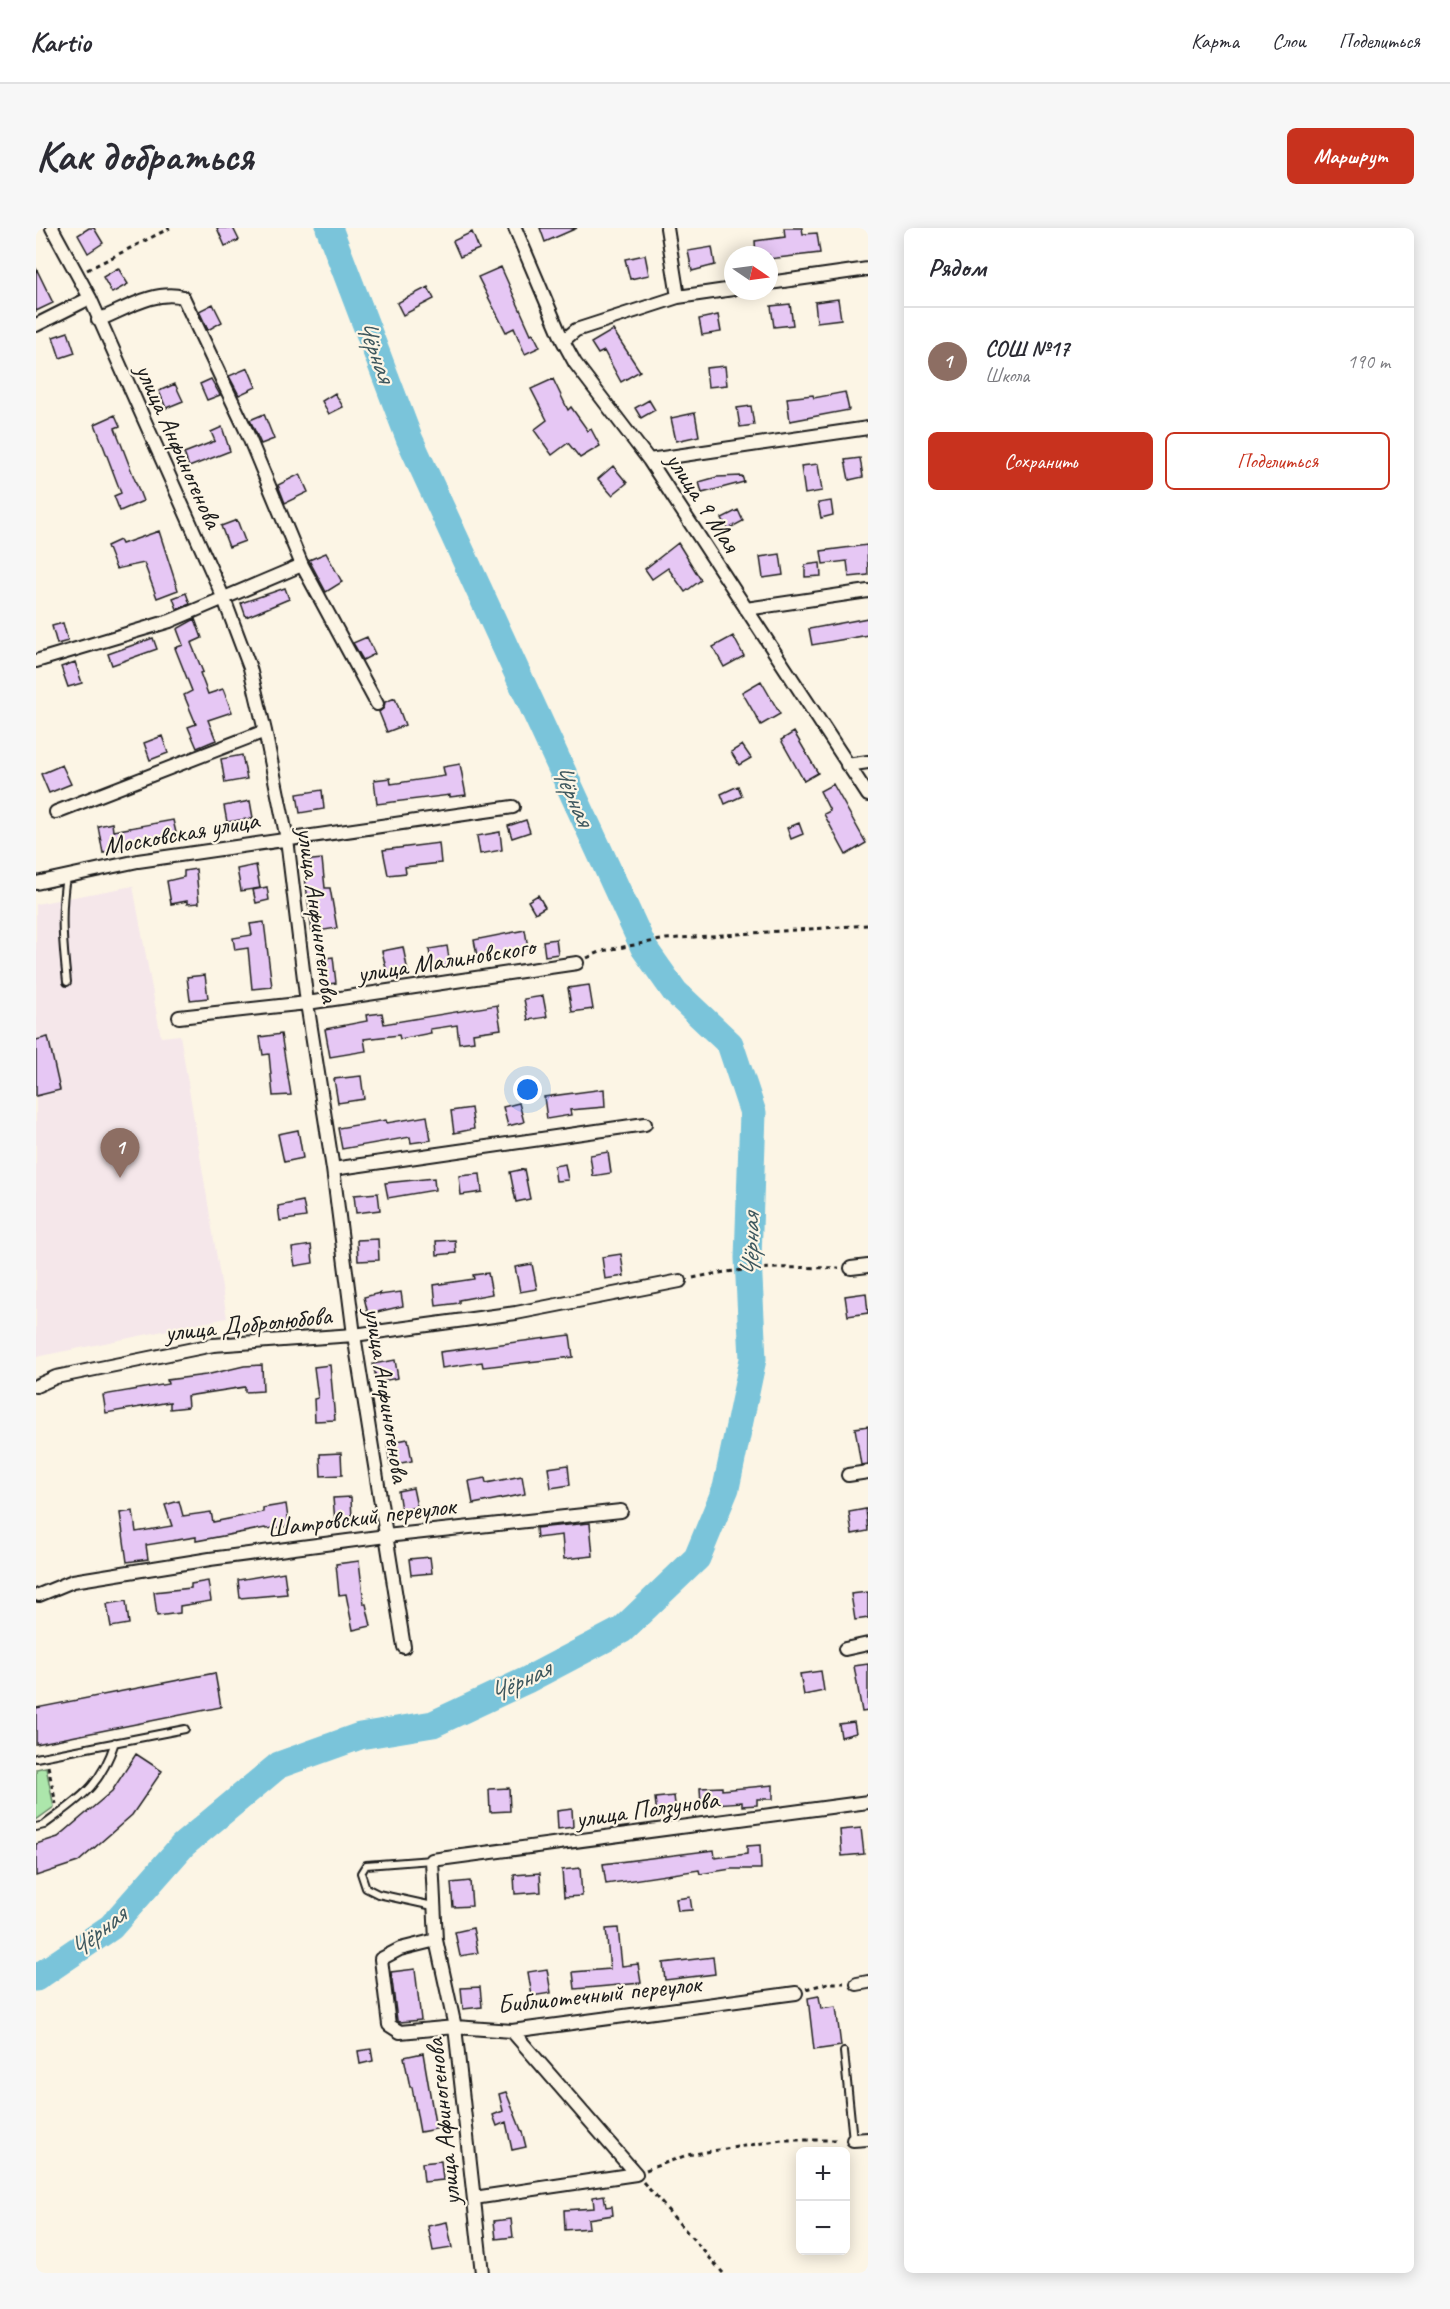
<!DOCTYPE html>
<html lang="ru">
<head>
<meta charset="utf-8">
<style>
	body { margin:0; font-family:Caveat,sans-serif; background:#f7f7f7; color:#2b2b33 }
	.controls { position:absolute; right:18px; bottom:18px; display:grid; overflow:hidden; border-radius:9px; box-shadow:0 3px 15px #0003 }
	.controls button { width:54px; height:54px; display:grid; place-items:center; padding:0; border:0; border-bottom:2px solid #e1e1e2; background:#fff; color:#2b2b33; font:30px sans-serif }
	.compass { position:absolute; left:688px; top:18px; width:54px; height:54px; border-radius:50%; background:#fff; box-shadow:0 3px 15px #0003; rotate:103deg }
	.you { position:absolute; left:492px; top:862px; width:21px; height:21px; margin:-15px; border:4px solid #fff; border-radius:50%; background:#1a73e8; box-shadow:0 0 0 9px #1a73e833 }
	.badge { display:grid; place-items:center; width:39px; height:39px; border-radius:50%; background:#c8321e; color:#fff; font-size:20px; font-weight:700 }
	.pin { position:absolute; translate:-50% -50px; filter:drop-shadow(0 2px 3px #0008) }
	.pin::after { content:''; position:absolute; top:32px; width:21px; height:18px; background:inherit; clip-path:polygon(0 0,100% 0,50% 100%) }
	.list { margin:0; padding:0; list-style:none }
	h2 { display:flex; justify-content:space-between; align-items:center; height:78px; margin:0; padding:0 24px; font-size:26px }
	h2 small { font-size:20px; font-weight:400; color:#7c7c81 }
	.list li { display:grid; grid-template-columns:39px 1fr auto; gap:18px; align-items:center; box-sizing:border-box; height:108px; padding:0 24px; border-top:2px solid #e1e1e2 }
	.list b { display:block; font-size:22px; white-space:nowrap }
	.list p { margin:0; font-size:20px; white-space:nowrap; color:#7c7c81 }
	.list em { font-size:20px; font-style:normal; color:#7c7c81 }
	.actions { display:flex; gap:12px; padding:18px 24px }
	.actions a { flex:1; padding:14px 0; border:2px solid #c8321e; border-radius:9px; text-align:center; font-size:21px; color:#c8321e }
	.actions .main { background:#c8321e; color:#fff }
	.map { position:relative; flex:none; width:832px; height:2045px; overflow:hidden; border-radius:9px }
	header { display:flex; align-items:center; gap:36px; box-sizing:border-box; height:84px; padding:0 30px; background:#fff; border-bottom:2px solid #e1e1e2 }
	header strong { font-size:28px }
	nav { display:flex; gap:33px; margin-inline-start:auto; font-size:21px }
	.intro { display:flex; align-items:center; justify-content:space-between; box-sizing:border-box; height:144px; padding:0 36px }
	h1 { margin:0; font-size:42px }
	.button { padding:15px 27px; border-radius:9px; background:#c8321e; color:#fff; font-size:21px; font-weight:700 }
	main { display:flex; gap:36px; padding:0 36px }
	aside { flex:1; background:#fff; border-radius:9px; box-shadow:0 3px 15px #0003 }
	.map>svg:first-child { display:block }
	.built { fill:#f5e7ea }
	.green { fill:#ace6ab; stroke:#648164; stroke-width:1.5 }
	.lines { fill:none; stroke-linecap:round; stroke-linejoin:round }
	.river { stroke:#7ac4da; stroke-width:27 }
	.building { fill:#e6c7f4; stroke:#1c1c1c; stroke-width:1.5 }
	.service-casing { stroke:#1c1c1c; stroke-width:10 }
	.minor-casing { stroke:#1c1c1c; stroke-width:16 }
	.path { stroke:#1c1c1c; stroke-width:3; stroke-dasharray:4.5 4.5; stroke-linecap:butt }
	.service { stroke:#fcf5e5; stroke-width:6 }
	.minor { stroke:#fcf5e5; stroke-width:12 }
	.labels { text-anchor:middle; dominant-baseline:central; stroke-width:4.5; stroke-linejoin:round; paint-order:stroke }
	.street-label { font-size:26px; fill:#1c1c1c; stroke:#fcf5e5 }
	.water-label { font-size:27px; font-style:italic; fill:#3d575e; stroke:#fcf5e5 }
</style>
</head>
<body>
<header>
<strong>Kartio</strong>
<nav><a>Карта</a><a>Слои</a><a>Поделиться</a></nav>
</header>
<div class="intro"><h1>Как добраться</h1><a class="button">Маршрут</a></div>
<main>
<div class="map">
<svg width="832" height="2045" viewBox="0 0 832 2045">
	<rect width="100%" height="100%" fill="#fcf5e5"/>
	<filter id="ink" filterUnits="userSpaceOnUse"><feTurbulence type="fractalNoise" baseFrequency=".0167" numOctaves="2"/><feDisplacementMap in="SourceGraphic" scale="12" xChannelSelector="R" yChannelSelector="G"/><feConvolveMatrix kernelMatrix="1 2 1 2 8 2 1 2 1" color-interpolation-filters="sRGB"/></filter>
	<g filter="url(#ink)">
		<!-- built -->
		<path class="built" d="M97,658L125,809L144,807L191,1090L0,1129V676Z"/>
		<!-- green -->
		<path class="green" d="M10,1539L18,1579L0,1592V1541Z"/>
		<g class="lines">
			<!-- river -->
			<path class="river" d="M0,1750L75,1699L147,1617L243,1537L324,1508L397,1496L491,1452L586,1402L661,1330L690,1260L717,1131L712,1030L717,885L694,816L639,764L608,720L373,210L293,0"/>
		</g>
		<!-- building -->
		<path class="building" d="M53,0H58L67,15L52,25L42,7Z
			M181,0H197L203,12L189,18Z
			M504,0H541L509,14Z
			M748,0H766L767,6L781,5L784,25L733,31V27H720L719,13L749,9Z
			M436,4L443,21L424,29L417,13Z
			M676,19L679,37L656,43L652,23Z
			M609,27L613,47L594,51L589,31Z
			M465,39L495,106L497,105L504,119L489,126L478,100L470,104L442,49Z
			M0,40L17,75L0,83Z
			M82,40L92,56L76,65L67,49Z
			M392,59L398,71L367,87L361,75Z
			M802,71L805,91L781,94L779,74Z
			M177,76L186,94L172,102L163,83Z
			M754,76L757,97L738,99L735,78Z
			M682,87L685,104L666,107L663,91Z
			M577,102L604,143L585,154L568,123L562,126L555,115Z
			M32,104L39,125L24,130L17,109Z
			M689,138L691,157L672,159L670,140Z
			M212,140L220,159L203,167L193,148Z
			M175,151L184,167L171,172L164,156Z
			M517,151L532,182L535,179L552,203L555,201L564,218L544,230L532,215L516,227L498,202L511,192L495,161Z
			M139,156L147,173L130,180L123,163Z
			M809,164L813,182L754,193L751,170L777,167L778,170Z
			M299,165L307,179L293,186L286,173Z
			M613,172L619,182L605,190L599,180Z
			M715,178L718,197L704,199L701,180Z
			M659,185L663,208L640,213L635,190Z
			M228,186L238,211L225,216L214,192Z
			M79,187L84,198L79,200L107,273L84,283L78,268L85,265L59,196Z
			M186,199L194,223L153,239L148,225L179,213L175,204Z
			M824,230L827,249L813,252L809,232Z
			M782,236L786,263L769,266L765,238Z
			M577,238L591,255L576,267L562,251Z
			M264,246L272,264L249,275L242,257Z
			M706,248L708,254L666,265L663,254L681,249Z
			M795,273L797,287L785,290L782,275Z
			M702,282L707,293L692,301L686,290Z
			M201,292L209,313L193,319L185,298Z
			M123,303L142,362L121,370L108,335L80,341L71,318L84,312L86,316Z
			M642,315L665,352L649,364L632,340L616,351L609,341Z
			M831,317L832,347L813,349L811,333L787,336L785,323Z
			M290,325L306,354L290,364L273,332Z
			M744,326L747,347L727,350L724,329Z
			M784,335L785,348L769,349V337Z
			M249,360L253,371L210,389L205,375Z
			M150,365L154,376L141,381L137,370Z
			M832,390V407L776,417L773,401Z
			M159,391L166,410L155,415L167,444L164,445L172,466L187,461L196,484L172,492L180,512L161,520L152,499L160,496L148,467L156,463L139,420L147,417L141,401Z
			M27,395L32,413L21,416L16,398Z
			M697,408L708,428L688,439L677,419Z
			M331,409L339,426L327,432L317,415Z
			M117,410L121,421L76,437L72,426Z
			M39,434L46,455L32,459L25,439Z
			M725,453L744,486L725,497L706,464Z
			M359,470L369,497L351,504L343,484L348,480L349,474Z
			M758,504L782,545L768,553L745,512Z
			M126,508L132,525L114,532L108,515Z
			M706,517L715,530L703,537L695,524Z
			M206,527L211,551L189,555L185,531Z
			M424,536L430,567L414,569V567L341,576L338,552L354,550L355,556L409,548L407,539Z
			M26,537L35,556L13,565L5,546Z
			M797,556L830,615L810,627L788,586L794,583L784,563Z
			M702,558L706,568L689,576L685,566Z
			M286,562L288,581L264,585L261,566Z
			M214,573L217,590L191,594L188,578Z
			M137,592L141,609L67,625L62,598L76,595L77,603Z
			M490,592L494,604L476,610L472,598Z
			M763,595L767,606L755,611L751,600Z
			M464,604L466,622L444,626L441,608Z
			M403,615L405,635L369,639L370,645L352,647L347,622Z
			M286,631L289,660H294L301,700L276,704L267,633Z
			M220,637L224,660L205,663L201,641Z
			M160,641L163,675L151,676V673L135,676L131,653L148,649V643Z
			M231,659L233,672L220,675L217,662Z
			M502,667L509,679L499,685L492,673Z
			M228,694L236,759L216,761L212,720L199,722L197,710L216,707L214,696Z
			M489,702L492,720L459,726L460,729L442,733L438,712Z
			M520,711L522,726L509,728L507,713Z
			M411,718L414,737L396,740L393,721Z
			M367,719L372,744L352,749L346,723Z
			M297,729L300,755L285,757L282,731Z
			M169,747L172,770L154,772L151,749Z
			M553,757L557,781L536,784L532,760Z
			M507,768L511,789L492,792L488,771Z
			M461,777L465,801L437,805L438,813L423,815L421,797L394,801L395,805L364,811L363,807L328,811L330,823L294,829L289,801L331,793L330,787L346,785L348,796Z
			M245,806L255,867L237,868L233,826L227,827L224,809Z
			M12,809L24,862L0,868V812Z
			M325,848L328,871L302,875L298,851Z
			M568,861L569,879L534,882L535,887L511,891L508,869Z
			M483,875L488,894L472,898L467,879Z
			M435,880L438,901L418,905L415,883Z
			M391,888L395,912L375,915L374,909L306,921L302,900L350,892L351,895Z
			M262,902L267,930L248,934L242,906Z
			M572,924L575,945L557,948L554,927Z
			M529,936L532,952L520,953L518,938Z
			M488,941L494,971L480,974L474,944Z
			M444,946L446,964L425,967L423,948Z
			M398,950L399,962L352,970L349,955Z
			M342,965L344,982L320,985L318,967Z
			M267,973L270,989L244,993L242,978Z
			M342,1011L343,1032L322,1033L321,1012Z
			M419,1012L420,1025L401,1027L400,1013Z
			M275,1017L277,1035L259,1038L256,1020Z
			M585,1026L588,1048L569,1051L566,1029Z
			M496,1036L501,1061L484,1064L479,1039Z
			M452,1045L456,1066L423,1072V1075L400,1078L398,1057L438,1051L437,1047Z
			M365,1064L367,1078L332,1086L328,1069L344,1065V1067Z
			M830,1065L832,1085L812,1088L809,1068Z
			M534,1107L537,1129L447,1139L446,1134L406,1140L404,1124Z
			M359,1132L362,1150L341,1154L337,1136Z
			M226,1137L227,1163L209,1164V1159L151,1168L152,1179L134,1181V1174L70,1185L67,1167L132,1156L131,1152L170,1147L208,1138Z
			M294,1137L299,1192L279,1193L278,1171L282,1170L278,1139Z
			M832,1198V1236L825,1237L819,1200Z
			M372,1211L376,1233L354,1237L351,1215Z
			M305,1225L306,1247L285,1248L284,1226Z
			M532,1237L534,1257L515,1260L512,1240Z
			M486,1248L489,1266L437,1276L433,1253L449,1250L450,1255Z
			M377,1260L381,1279L365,1282L362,1263Z
			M315,1269L316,1292L299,1293L297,1270Z
			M143,1273L147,1288L175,1284L177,1294L227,1284V1280L250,1276L253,1298L230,1301L229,1300L160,1313V1309L110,1317L112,1331L91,1334L84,1285L97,1283L100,1304L136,1298L129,1277Z
			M830,1281L832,1303L816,1306L813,1284Z
			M554,1295L557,1328L528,1331L526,1307L501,1310L500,1300Z
			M394,1329L396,1345L375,1347L373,1331Z
			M323,1333L328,1376H330L335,1398L317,1402L310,1366L303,1367L300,1336Z
			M248,1344L251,1366L204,1370L202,1352Z
			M172,1353L175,1373L144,1378V1385L121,1388L118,1364L155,1360V1356Z
			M832,1364V1390L819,1392L815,1366Z
			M90,1373L93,1396L75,1399L71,1376Z
			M832,1436V1483L826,1484L818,1438Z
			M785,1443L788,1463L768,1467L764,1446Z
			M179,1445L185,1479L0,1516V1480Z
			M818,1494L820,1505L805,1509L803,1496Z
			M100,1526L126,1543L96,1587L42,1634L0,1648V1616L22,1609L76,1563Z
			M737,1557V1571H721V1577L706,1578V1574L665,1577L664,1560L686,1559V1562Z
			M473,1560L474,1583L454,1584L453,1561Z
			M638,1568L640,1584L621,1586L619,1570Z
			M536,1581L537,1599L522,1601L521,1583Z
			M825,1600L828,1626L806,1628L804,1602Z
			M724,1617L725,1641H695L664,1646L663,1642L570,1656L567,1636L678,1622L679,1630L711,1626V1618Z
			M544,1640L546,1668L528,1669L526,1642Z
			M504,1645L505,1664L479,1666L478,1647Z
			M434,1653L436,1678L417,1679L415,1655Z
			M654,1669L656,1682L642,1683L640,1671Z
			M437,1700L442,1725L424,1728L419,1704Z
			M582,1700L586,1738L602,1736L605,1755L539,1761L537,1744L574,1741L570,1701Z
			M677,1729L679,1746L629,1752L627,1735Z
			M379,1741L385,1792L364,1794L361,1792L355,1744Z
			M511,1741L515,1765L496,1768L492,1744Z
			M444,1759L446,1779L427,1781L425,1760Z
			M783,1768L785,1781L800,1779L805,1818L778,1822L772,1770Z
			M335,1821L337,1833L324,1836L322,1823Z
			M387,1825L400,1901L384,1904L376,1859H374L368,1829Z
			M470,1864L487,1907L490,1919L476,1922L470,1894L461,1898L457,1887L467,1883L463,1866Z
			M405,1933L407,1952L388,1954L386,1935Z
			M568,1967L570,1979L576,1978L577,1987L552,1991L553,2000L529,2002L528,1982L558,1980L557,1969Z
			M475,1991L477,2009L460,2011L458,1993Z
			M411,1994L416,2020L397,2023L392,1998Z"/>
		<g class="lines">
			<!-- service casing -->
			<g class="service-casing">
				<path id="service" d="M30,649C24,685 27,718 31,754
					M0,1530L149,1501
					M0,1599L8,1597C44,1570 64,1560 79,1514
					M396,1632L330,1637L325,1645L330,1660L342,1666L397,1678
					M808,1824L817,1912"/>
			</g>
			<!-- minor casing -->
			<g class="minor-casing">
				<path id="minor" d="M16,0L54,70L188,371L214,440L229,503L251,611L271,775L297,941L318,1107L368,1419
					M479,0L527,113L539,135L613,232L832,567
					M631,0L642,69
					M733,55L832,41
					M62,92C88,82 119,61 147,69L209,200L266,337L341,476
					M0,97L54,70
					M527,113L540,102L642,69L697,61
					M613,232L832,200
					M710,381L832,363
					M0,433L134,393L266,337
					M811,537L832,534
					M20,584L229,503
					M0,655L102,633L477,579
					M143,789L271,775L541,735
					M297,941L609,896
					M815,1040L832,1038
					M0,1158L20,1149L177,1117L318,1107L480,1085L644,1053
					M812,1247L832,1244
					M3,1367L37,1353L174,1331L350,1308L585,1283
					M809,1421L832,1416
					M400,1712L364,1721L345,1731L353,1797L364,1804L419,1799L476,1803L760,1765
					M821,1756L832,1754
					M476,1803L600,1946
					M817,1912L832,1911
					M438,1970L600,1946
					M446,2045L419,1799L400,1712L396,1632L832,1574"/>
			</g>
			<!-- path -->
			<path class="path" d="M51,42L134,0
				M551,730L566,723L630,711L832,697
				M657,1050C705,1039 753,1039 803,1040
				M12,1538L20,1576
				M770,1761L792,1755H808
				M610,1942L651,1927L746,1912H804
				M607,1954L687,2045"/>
			<!-- service -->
			<use href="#service" class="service"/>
			<!-- minor -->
			<use href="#minor" class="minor"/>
		</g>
	</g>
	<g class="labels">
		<!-- street labels -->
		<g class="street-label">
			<text transform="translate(143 218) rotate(66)">улица Анфиногенова</text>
			<text transform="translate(667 274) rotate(57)">улица 9 Мая</text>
			<text transform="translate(145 605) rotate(-10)">Московская улица</text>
			<text transform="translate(282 687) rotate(82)">улица Анфиногенова</text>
			<text transform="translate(410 732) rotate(-9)">улица Малиновского</text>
			<text transform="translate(212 1096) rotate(-6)">улица Добролюбова</text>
			<text transform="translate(351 1167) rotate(81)">улица Анфиногенова</text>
			<text transform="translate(325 1289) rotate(-7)">Шатровский переулок</text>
			<text transform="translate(611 1581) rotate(-8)">улица Ползунова</text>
			<text transform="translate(563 1766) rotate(-6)">Библиотечный переулок</text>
			<text transform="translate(407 1894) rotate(-96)">улица Афиногенова</text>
		</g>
		<!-- water labels -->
		<g class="water-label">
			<text transform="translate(340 122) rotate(69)">Чёрная</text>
			<text transform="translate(537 566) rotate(65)">Чёрная</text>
			<text transform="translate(714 1018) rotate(-90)">Чёрная</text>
			<text transform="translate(483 1453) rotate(-26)">Чёрная</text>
			<text transform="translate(61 1704) rotate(-39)">Чёрная</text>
		</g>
	</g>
</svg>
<div class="controls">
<button>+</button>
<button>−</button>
</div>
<svg class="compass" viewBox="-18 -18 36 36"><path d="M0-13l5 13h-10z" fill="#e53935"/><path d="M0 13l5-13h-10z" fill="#7c7c81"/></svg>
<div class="you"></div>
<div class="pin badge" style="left:84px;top:950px;background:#8d6e63">1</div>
</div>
<aside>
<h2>Рядом<small></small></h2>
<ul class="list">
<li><span class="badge" style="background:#8d6e63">1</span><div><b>СОШ №17</b><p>Школа</p></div><em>190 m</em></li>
</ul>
<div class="actions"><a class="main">Сохранить</a><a>Поделиться</a></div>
</aside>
</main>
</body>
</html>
